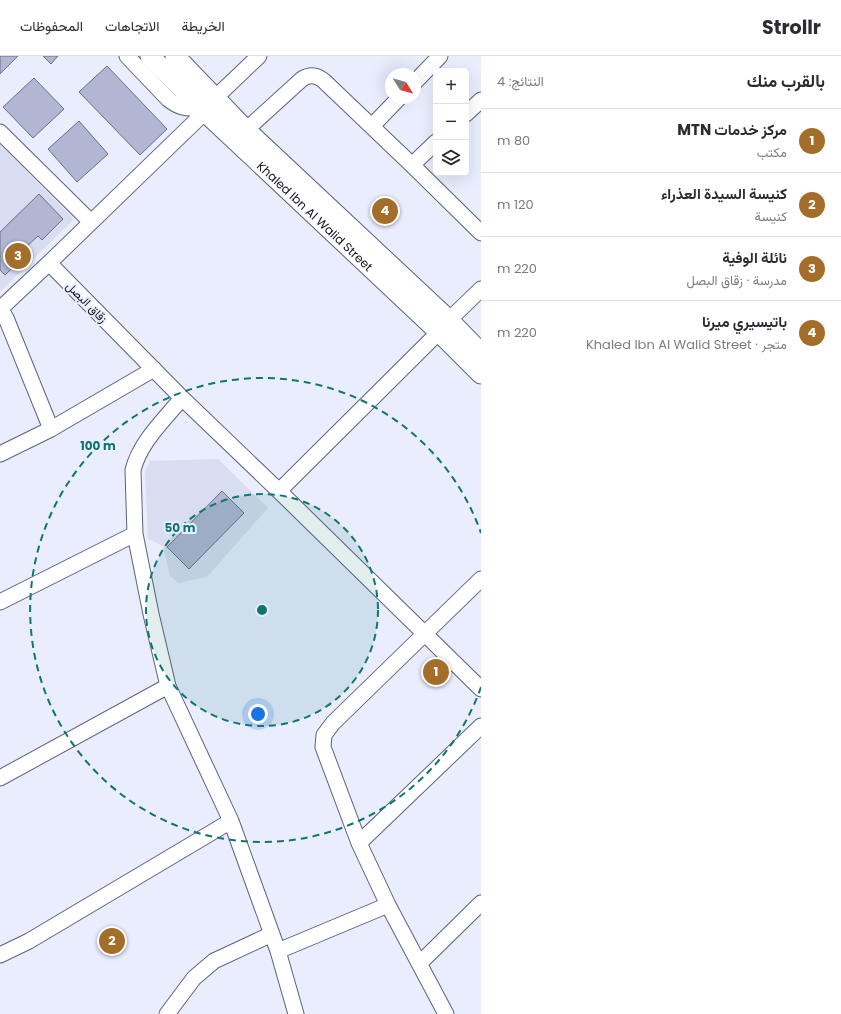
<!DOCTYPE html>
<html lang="ar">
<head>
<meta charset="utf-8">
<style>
	body { margin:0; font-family:Poppins,Vazirmatn,sans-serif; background:#f2f2f3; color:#2b2b33; direction:rtl }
	.controls { position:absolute; right:12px; top:12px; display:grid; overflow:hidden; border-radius:6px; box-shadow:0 4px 16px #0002 }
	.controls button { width:36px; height:36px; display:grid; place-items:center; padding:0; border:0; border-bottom:1px solid #e1e1e2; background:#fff; color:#2b2b33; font:20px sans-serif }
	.compass { position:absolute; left:385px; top:12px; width:36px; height:36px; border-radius:50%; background:#fff; box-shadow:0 4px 16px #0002; rotate:127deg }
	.you { position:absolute; left:258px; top:658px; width:14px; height:14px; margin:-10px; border:3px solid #fff; border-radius:50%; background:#1a73e8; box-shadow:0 0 0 6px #1a73e833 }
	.badge { display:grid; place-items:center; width:26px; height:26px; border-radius:50%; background:#a46d29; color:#fff; font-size:13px; font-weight:700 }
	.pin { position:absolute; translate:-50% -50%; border:2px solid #fff; box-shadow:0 1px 4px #0006 }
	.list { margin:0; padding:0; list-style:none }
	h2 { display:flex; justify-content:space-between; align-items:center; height:52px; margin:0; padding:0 16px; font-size:17px }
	h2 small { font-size:13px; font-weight:400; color:#7c7c81 }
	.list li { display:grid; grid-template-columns:26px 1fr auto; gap:12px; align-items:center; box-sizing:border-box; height:64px; padding:0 16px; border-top:1px solid #e1e1e2 }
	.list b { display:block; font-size:15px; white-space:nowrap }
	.list p { margin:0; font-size:13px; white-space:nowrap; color:#7c7c81 }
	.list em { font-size:13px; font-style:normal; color:#7c7c81 }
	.icon { flex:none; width:22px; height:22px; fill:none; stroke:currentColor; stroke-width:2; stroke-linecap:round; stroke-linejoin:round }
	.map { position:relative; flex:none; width:481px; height:958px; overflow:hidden; direction:ltr }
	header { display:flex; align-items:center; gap:24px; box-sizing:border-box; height:56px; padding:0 20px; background:#fff; border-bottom:1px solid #e1e1e2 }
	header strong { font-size:19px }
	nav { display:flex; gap:22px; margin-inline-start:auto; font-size:14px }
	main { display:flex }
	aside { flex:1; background:#fff }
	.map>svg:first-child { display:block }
	.built { fill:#d9ddf1 }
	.building { fill:#b1b6d2; stroke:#6b6f89 }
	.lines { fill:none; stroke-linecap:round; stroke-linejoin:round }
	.minor-casing { stroke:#5e627b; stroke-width:17 }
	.major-casing { stroke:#5e627b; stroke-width:21 }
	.minor { stroke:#fff; stroke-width:15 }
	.major { stroke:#fff; stroke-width:19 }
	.ring { fill:none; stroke:#0f766e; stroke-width:2; stroke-dasharray:7 5 }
	.labels { text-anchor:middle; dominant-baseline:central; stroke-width:4; stroke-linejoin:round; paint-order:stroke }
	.street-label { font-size:12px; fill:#12141d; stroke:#e9edfe }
	.centre { fill:#0f766e; stroke:#e9edfe; stroke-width:2 }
	.ring-label { font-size:12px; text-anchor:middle; font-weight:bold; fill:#0f766e; stroke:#e9edfe; stroke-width:4; stroke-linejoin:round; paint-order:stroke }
</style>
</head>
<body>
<header>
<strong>Strollr</strong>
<nav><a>الخريطة</a><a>الاتجاهات</a><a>المحفوظات</a></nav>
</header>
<main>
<aside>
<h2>بالقرب منك<small>النتائج: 4</small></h2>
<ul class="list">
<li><span class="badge">1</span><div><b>مركز خدمات MTN</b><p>مكتب</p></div><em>80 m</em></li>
<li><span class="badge">2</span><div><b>كنيسة السيدة العذراء</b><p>كنيسة</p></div><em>120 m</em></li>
<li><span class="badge">3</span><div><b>نائلة الوفية</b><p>مدرسة · زقاق البصل</p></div><em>220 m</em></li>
<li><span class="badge">4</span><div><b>باتيسيري ميرنا</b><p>متجر · Khaled Ibn Al Walid Street</p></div><em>220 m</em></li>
</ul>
</aside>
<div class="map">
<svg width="481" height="958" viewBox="0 0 481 958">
	<rect width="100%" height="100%" fill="#e9edfe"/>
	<!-- built -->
	<path class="built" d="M0,89L74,163L0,236Z
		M218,403L268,452L207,521L178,527L170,520L163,490L148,483L145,415L150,405Z"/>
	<!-- building -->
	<path class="building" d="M0,0H18L0,18Z
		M43,0H58L51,8Z
		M107,10L167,73L140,99L79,36Z
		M34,22L64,53L33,82L3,51Z
		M79,65L108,98L77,126L48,93Z
		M39,138L63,163L42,184L38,180L24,193L28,197L5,219L0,214V176Z
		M222,435L244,457L189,513L167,491Z"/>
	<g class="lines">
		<!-- minor casing -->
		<g class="minor-casing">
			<path id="minor" d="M127,0L168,43C178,51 187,54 200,51
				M415,26L440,0
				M215,42L259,0
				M466,58L481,44
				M372,70L399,42
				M246,74L302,23C310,18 317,19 324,25L412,109L481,177
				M0,76L91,166
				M412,109L436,86
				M49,207L182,342L279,435L481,633
				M0,252L6,262L51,373
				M0,253L49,207L205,56
				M449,264L481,233
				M182,342C164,364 140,386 133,414L135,478L151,558L168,630L231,765L278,895L296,958
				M0,398L51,373L154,313
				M279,435L439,276
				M0,546L135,478
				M0,722L168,630
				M359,787L481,670
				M278,895L388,849
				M0,899L29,885L231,765
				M420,907L481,847
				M167,958L194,922L214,905L272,878
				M446,958L388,849L359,787L323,691L324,679L333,667L481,523"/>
		</g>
		<!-- major casing -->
		<g class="major-casing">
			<g id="major">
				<path id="s1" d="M150,0L205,56L439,276L481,318"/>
				<path d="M175,0L246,74L449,264L481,297"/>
			</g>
		</g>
		<!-- minor -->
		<use href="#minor" class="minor"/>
		<!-- major -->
		<use href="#major" class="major"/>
	</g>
	<!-- distance rings -->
	<circle cx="262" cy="554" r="116" fill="#0f766e" fill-opacity=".12"/>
	<g class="ring">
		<circle cx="262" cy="554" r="116"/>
		<path d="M481 631A232 232 0 1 1 481 477"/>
	</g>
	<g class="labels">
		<!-- street labels -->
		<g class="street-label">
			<text stroke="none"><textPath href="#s1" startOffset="230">Khaled Ibn Al Walid Street</textPath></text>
			<text transform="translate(87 246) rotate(45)">زقاق البصل</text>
		</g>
	</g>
	<circle cx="262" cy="554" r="6" class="centre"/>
	<g class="ring-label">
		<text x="98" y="394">100 m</text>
		<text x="180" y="476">50 m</text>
	</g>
</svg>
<div class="controls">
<button>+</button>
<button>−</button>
<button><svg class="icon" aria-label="layers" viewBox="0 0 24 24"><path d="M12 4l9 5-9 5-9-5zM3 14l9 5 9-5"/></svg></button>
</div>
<svg class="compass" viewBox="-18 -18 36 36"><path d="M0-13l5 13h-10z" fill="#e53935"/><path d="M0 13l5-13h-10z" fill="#7c7c81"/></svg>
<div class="you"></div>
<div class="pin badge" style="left:436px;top:616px">1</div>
<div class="pin badge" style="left:112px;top:885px">2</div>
<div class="pin badge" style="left:18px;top:200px">3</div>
<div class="pin badge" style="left:385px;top:155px">4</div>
</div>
</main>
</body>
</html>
